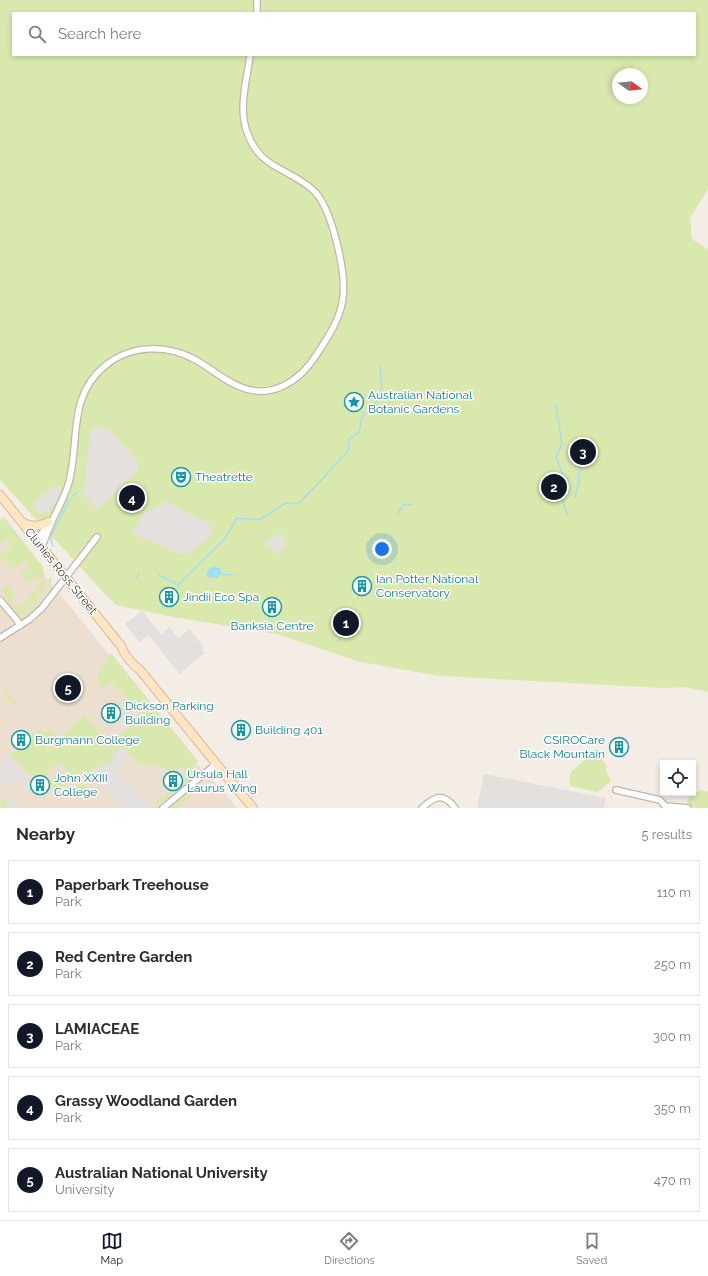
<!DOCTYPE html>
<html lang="en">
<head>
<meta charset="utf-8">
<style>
	body { margin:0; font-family:Raleway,sans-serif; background:#f7f7f7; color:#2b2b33 }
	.controls { position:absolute; right:12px; bottom:12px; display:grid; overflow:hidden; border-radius:0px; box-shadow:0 2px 6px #0003 }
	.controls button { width:36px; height:36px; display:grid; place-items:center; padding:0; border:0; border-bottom:1px solid #e1e1e2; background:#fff; color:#2b2b33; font:20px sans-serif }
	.compass { position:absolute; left:612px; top:68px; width:36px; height:36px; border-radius:50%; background:#fff; box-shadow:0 2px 6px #0003; rotate:105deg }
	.you { position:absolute; left:382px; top:549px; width:14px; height:14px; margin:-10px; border:3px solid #fff; border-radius:50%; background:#1a73e8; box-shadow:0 0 0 6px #1a73e833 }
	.badge { display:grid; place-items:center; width:26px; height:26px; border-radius:50%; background:#111827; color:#fff; font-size:13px; font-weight:700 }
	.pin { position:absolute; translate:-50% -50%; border:2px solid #fff; box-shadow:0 1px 4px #0006 }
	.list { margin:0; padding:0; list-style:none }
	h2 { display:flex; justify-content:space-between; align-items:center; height:52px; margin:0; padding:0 16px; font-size:17px }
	h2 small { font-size:13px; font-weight:400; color:#7c7c81 }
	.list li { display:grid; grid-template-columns:26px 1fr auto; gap:12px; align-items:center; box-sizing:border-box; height:64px; margin:0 8px 8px; padding:0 8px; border:1px solid #e1e1e2; border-radius:0px }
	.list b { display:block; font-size:15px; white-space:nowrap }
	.list p { margin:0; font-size:13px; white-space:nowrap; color:#7c7c81 }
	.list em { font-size:13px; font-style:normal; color:#7c7c81 }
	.icon { flex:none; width:22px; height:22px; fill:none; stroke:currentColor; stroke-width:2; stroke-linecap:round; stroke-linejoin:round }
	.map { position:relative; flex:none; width:708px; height:808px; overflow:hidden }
	.search { position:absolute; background:#fff; box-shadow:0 2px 6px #0003; left:12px; right:12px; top:12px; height:44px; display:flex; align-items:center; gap:10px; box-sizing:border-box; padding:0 14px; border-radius:0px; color:#7c7c81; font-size:15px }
	.sheet { height:412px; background:#fff }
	nav { display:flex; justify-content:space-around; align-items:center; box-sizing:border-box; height:56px; border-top:1px solid #e1e1e2; background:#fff; font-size:11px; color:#7c7c81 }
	nav a { display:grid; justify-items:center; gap:2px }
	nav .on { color:#111827 }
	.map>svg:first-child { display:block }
	.education { fill:#eddfcf }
	.green { fill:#d9e9ad; fill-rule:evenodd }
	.parking { fill:#e4e0de }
	.water { fill:#a0e0f2 }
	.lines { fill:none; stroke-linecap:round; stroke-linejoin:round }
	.stream { stroke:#a0e0f2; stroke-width:1.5 }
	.street-casing { stroke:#c2b5ab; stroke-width:8 }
	.secondary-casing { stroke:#d8ba96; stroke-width:10 }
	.street { stroke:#fff; stroke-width:5.5 }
	.secondary { stroke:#ffe5c4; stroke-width:8 }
	.labels { text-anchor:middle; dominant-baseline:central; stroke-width:3; stroke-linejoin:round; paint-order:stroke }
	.culture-label { font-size:12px; fill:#0d838f; stroke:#fff; text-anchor:start }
	.street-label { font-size:12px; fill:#463c35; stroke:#fff }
</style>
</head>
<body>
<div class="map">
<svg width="708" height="808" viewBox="0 0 708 808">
	<rect width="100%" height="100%" fill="#f3ede6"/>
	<!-- education -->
	<path class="education" d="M0,520L195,761L211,780L218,785L237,808H0Z"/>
	<!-- green -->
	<path class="green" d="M0,0H708V189L690,218L692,239L707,249L708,248V692L684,687L665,688L440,676L360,662L277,634L178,618L116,605L105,594L0,480ZM13,13H695V55H13ZM618,74H642V98H618Z
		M4,517L44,568L43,570L44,574L41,578L46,582C40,597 31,608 18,617L14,614L15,612L20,610L26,599L27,600L42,581L37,576L30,584L21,574L29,567L25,560L13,569L6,560L0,563V555L12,545L7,539L0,544V520Z
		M50,577L52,578L51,582C42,599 36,609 20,621L19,620C35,606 43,597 50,577Z
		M9,585L16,595L10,602L16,607L22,601L17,609L13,610L1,589Z
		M111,653L198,761L193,767L190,779L155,807L156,802L188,776L181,767L176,771L172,769L167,770C159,765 150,763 141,765C135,758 128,754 121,747L111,764L101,765L99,768L92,769L89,775L84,770L74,778L59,762L36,782L10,755L41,728L45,733L50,729L58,739L84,715L110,744L142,716L112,682L102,690C93,677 103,664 111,653Z
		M4,689L7,691L16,704C8,704 5,696 4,689Z
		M596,749L607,767L605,768L611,781L598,792L571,786L569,778L571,772Z
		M58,772L68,784L57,793L47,782Z
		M82,781L92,791L81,801L72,791Z
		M701,790L708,792V808H697L689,806L687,802C687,797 695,792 701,790Z
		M194,791L195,792L177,808H170Z
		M3,796L11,807L4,808L0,803V799Z"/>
	<!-- parking -->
	<path class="parking" d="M96,427L107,428L139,462L137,465L139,467L136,472L98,510L81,493L84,490L90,434L92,429Z
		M209,471L220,478L215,485L205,478Z
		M55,486L61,487L58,499L48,512L43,514L37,511L33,508L34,502Z
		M165,501L208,523L212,530V534L210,537L191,552L185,554L177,553L132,533L141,516Z
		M282,533L286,544L283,548L284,549L278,555L264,542Z
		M142,611L161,634L170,627L178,638L190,629L204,648L202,650L205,653L179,674L149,635L139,642L125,624Z
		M121,747L130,756L118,770L151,806V808H122L92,772V769H99L101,765L111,764L112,762L110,759Z
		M10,755L18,764L3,779L4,780L17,768L20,771L23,769L30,776L26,780L31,786L25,791L22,787V785L20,781L18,780L6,790L0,781V764Z
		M484,774L606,798L604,808H477Z
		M4,792L8,797L9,796L20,808H9L11,807L2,795Z"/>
	<!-- water -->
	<path class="water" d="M213,566L221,569V574L217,578H210L206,574L208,570Z"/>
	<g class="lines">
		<!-- stream -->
		<path class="stream" d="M556,405L562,444L556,457L563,475L568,482C568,486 566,488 564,492C561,499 564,508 568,515
			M72,496L77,493
			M575,497L579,481L578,474L582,468
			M403,505L409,504L411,505
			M397,514L402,507
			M53,546L51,539L52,534L70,499
			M221,574L233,575
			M159,575L178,585L224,540L237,518L259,520L286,503L297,504C316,488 331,468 348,451L349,439L359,432L362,417L374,406L382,389L380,367
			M137,578L139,574
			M140,581V582
			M338,642C343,636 342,631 347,624"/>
		<!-- street casing -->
		<g class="street-casing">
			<path id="street" d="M257,13V0
				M37,541L49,522
				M42,546C46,537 49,527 54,517C59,506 66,494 69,482C80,440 67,396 106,365C131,345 166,344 194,359C209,367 222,379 238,386C271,401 300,381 317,354C328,337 341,318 343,297C346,272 332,207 313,190C288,167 260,170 247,132C238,108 247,80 250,55
				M0,600L17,620L20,626
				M0,638L30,619L42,608L97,537
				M616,790L660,800L665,806L688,808
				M163,808L216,764
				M422,808C435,796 443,792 455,808"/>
		</g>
		<!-- secondary casing -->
		<g class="secondary-casing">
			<path id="secondary" d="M0,495L121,646C125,656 132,664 140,670L223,772L253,808
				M22,522C31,527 38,527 48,522"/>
		</g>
		<!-- street -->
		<use href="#street" class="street"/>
		<!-- secondary -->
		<use href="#secondary" class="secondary"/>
	</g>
	<!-- icons -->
	<defs>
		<g id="sight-ring" transform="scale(1)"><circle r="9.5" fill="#fff" stroke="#0f9aa8" stroke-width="1.5"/><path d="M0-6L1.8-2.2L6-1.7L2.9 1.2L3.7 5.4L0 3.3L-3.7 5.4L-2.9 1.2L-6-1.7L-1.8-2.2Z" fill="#0f9aa8"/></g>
		<g id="theatre-ring" transform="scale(1)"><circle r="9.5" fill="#fff" stroke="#0f9aa8" stroke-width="1.5"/><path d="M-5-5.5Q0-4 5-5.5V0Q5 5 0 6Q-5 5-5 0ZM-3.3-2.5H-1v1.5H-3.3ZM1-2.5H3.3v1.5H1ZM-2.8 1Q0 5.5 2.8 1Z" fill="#0f9aa8"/></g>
		<g id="building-ring" transform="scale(1)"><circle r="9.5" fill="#fff" stroke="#0f9aa8" stroke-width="1.5"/><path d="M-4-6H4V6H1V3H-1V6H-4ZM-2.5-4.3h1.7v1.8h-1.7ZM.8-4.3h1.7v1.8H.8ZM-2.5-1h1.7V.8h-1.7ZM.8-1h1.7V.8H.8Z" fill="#0f9aa8"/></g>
	</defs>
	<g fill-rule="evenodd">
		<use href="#sight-ring" x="354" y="402"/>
		<use href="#theatre-ring" x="181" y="477"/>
		<use href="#building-ring" x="362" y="586"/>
		<use href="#building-ring" x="169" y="597"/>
		<use href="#building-ring" x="272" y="607"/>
		<use href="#building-ring" x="111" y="713"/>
		<use href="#building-ring" x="241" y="730"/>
		<use href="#building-ring" x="21" y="740"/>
		<use href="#building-ring" x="619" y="747"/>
		<use href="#building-ring" x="173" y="781"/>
		<use href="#building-ring" x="40" y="785"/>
	</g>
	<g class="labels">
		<!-- culture labels -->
		<g class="culture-label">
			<text x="368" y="395">Australian National<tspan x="368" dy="14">Botanic Gardens</tspan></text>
			<text x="195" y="477">Theatrette</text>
			<text x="376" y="579">Ian Potter National<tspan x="376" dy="14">Conservatory</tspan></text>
			<text x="183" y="597">Jindii Eco Spa</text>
			<text x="272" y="626" text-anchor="middle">Banksia Centre</text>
			<text x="125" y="706">Dickson Parking<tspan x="125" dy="14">Building</tspan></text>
			<text x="255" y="730">Building 401</text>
			<text x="35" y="740">Burgmann College</text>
			<text x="605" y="740" text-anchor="end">CSIROCare<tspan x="605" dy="14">Black Mountain</tspan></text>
			<text x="187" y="774">Ursula Hall<tspan x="187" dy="14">Laurus Wing</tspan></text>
			<text x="54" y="778">John XXIII<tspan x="54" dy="14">College</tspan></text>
		</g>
		<!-- street labels -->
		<g class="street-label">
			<text transform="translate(61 571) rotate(51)">Clunies Ross Street</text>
		</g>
	</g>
</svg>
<div class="controls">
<button><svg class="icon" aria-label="locate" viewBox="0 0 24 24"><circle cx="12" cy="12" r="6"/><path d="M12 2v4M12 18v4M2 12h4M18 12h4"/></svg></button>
</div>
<svg class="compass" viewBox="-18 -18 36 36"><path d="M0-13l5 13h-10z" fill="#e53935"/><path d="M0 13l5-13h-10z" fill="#7c7c81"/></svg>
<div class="you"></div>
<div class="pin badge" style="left:346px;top:623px">1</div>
<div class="pin badge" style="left:554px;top:487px">2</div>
<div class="pin badge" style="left:583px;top:452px">3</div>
<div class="pin badge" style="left:132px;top:498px">4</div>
<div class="pin badge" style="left:68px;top:688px">5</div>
<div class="search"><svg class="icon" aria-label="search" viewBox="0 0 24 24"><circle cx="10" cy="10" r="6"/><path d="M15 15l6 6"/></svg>Search here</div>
</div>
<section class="sheet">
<h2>Nearby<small>5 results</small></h2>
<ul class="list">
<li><span class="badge">1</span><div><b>Paperbark Treehouse</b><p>Park</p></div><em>110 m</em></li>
<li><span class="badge">2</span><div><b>Red Centre Garden</b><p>Park</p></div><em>250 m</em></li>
<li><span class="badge">3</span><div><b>LAMIACEAE</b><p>Park</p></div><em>300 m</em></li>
<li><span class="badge">4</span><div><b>Grassy Woodland Garden</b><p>Park</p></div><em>350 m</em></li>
<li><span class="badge">5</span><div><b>Australian National University</b><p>University</p></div><em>470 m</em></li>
</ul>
</section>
<nav>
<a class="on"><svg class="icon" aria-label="map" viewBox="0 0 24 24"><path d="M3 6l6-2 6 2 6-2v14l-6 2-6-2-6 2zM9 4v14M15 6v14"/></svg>Map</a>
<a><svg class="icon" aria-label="directions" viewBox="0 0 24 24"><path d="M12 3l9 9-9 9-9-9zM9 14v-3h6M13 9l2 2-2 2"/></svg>Directions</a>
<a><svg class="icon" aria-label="saved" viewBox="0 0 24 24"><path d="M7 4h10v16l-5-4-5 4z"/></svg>Saved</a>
</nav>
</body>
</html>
